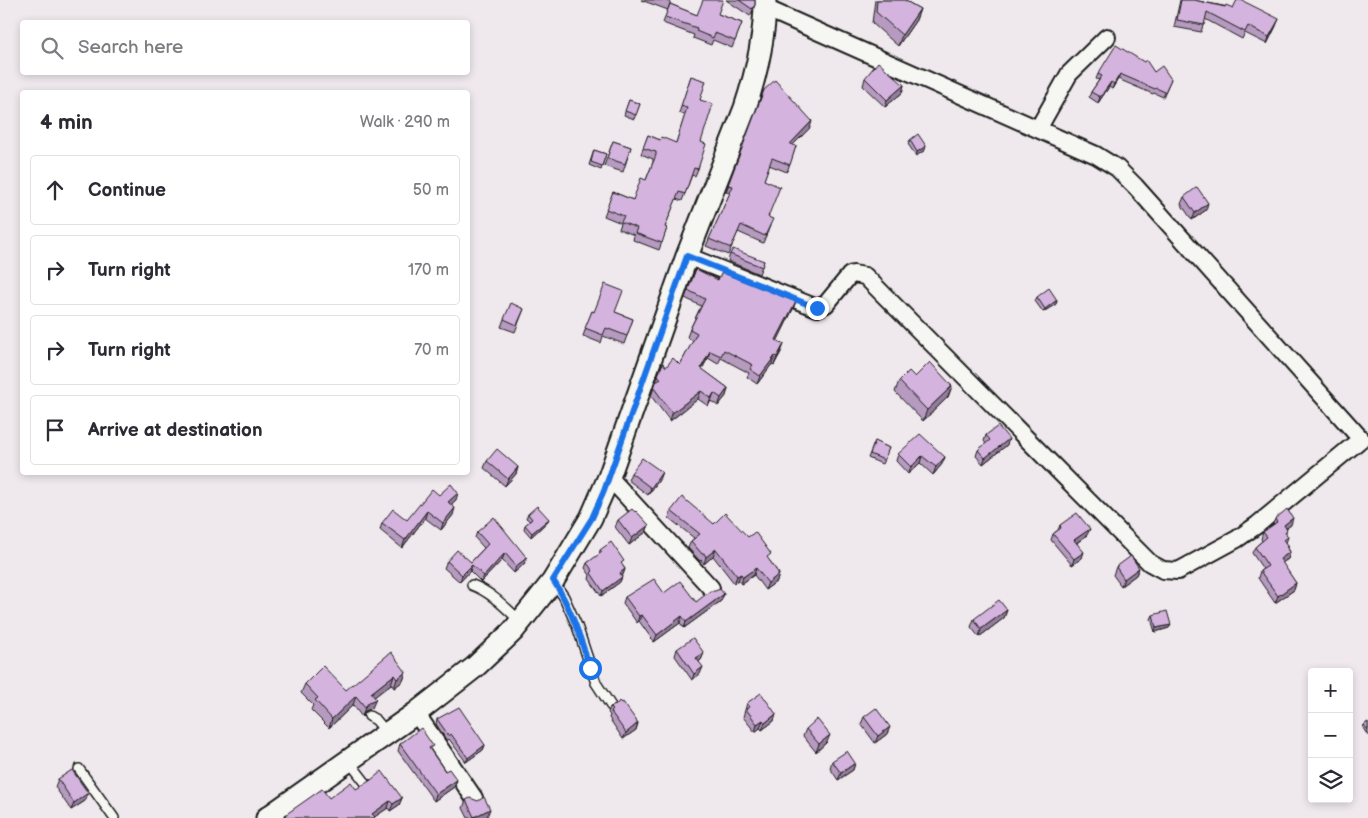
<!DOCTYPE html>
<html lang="en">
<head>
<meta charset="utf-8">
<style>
	body { margin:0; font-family:"Balsamiq Sans",sans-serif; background:#f2f2f3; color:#2b2b33 }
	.controls { position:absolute; right:15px; bottom:15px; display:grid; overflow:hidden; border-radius:5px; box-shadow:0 2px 8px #0003 }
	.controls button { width:45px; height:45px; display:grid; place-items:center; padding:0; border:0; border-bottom:1px solid #e1e1e2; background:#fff; color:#2b2b33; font:25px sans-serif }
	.stop { position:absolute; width:15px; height:15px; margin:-11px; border:4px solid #1a73e8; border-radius:50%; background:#fff }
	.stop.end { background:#1a73e8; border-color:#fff; box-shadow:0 1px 5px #0008 }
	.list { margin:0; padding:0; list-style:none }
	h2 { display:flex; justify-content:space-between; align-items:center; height:65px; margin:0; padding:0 20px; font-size:21px }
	h2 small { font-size:16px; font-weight:400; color:#7c7c81 }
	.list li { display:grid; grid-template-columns:32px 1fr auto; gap:15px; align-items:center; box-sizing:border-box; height:70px; margin:0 10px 10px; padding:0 10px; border:1px solid #e1e1e2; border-radius:5px }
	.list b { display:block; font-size:19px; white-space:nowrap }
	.list em { font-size:16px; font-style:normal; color:#7c7c81 }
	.icon { flex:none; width:28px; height:28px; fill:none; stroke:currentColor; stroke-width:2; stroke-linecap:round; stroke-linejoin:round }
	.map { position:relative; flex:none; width:1368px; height:818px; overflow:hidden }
	.search { position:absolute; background:#fff; box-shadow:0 2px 8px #0003; left:20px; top:20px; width:450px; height:55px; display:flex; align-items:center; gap:12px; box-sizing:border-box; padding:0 18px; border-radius:5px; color:#7c7c81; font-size:19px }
	.panel { position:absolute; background:#fff; box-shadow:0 2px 8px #0003; left:20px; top:90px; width:450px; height:385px; border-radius:5px }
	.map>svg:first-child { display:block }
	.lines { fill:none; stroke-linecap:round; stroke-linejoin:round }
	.service-casing { stroke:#1c1c1c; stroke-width:12 }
	.minor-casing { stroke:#1c1c1c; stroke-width:20 }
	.tertiary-casing { stroke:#1c1c1c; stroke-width:25 }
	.service { stroke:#f6f6f2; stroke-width:9 }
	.minor { stroke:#f6f6f2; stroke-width:16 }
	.tertiary { stroke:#f6f6f2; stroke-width:21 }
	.wall { fill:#b69abf; stroke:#1c1c1c }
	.shaded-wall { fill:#947d9b; stroke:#1c1c1c }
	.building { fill:#d4b3de; stroke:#1c1c1c }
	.route { stroke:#1a73e8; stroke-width:6 }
</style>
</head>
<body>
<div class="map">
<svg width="1368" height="818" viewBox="0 0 1368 818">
	<rect width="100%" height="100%" fill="#efe9ee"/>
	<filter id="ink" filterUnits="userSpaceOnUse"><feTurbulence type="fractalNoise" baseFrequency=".02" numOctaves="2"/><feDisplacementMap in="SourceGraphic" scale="10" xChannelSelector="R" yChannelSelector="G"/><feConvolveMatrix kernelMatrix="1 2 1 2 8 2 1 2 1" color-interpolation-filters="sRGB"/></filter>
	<g filter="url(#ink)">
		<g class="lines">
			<!-- service casing -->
			<g class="service-casing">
				<path id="service" d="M553,581L564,597L577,626L596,683L611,706
					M472,585C491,592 505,607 520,621
					M369,716L376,720L387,733
					M348,760L365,782
					M79,769L114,818"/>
			</g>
			<!-- minor casing -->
			<g class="minor-casing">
				<path id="minor" d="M1038,129L1069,74L1107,37
					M687,256L817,308L826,304L850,275L853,274L865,276L1150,563L1163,570L1178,571L1237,539L1257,525L1361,439L1135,186L1117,168L1096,155L765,8
					M609,477L711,588
					M416,713L474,798"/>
			</g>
			<!-- tertiary casing -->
			<g class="tertiary-casing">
				<path id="tertiary" d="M267,818L416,713L475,667L513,631L553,581L591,518L609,477L687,256L745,108C757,72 765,37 765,0"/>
			</g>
			<!-- service -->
			<use href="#service" class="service"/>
			<!-- minor -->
			<use href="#minor" class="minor"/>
			<!-- tertiary -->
			<use href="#tertiary" class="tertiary"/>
		</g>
		<!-- wall -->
		<path class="wall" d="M641,0H671L668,10Z
			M726,0H755V5L752,12L750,16Z
			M875,0H904L920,9L916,20L898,46L872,23Z
			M1180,0H1194L1233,8L1276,26L1267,44L1245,33L1242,39L1205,19L1201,32L1174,27Z
			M670,4L697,15L718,14L742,23L732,48L713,40L711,45L693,38L694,35L663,23Z
			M1154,72L1171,79L1163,97L1154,93L1153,94L1118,79L1112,89L1109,87L1098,103L1089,97L1091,92L1099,80L1096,79L1098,74Z
			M691,76L700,100L701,142L698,169L695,176L692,175L682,201L676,199L665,227L667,228L659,250L633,240L634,235L619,229L621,223L604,216L613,192L633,200L646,180L653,162V159L641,154L648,135L660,140L676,143L685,115L679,113Z
			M865,78L904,85L902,93L885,107L863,86Z
			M764,90L810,128L793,145L796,146L787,172L769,165L764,180L770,226L763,243L738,232L728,255L706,246L730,193L726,192Z
			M629,100L640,104L634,119L624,115Z
			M910,140L925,150L916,156L908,144Z
			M613,141L631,147L623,172L604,166Z
			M594,150L606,154L601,170L589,165Z
			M1184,197L1206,210L1192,220L1181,204Z
			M730,254L764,261L759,274L728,261Z
			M696,269L718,280L796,301L793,309L777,341L784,344L781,352L774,365L772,364L757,384L747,377L749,373L721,358L718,364L708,358L702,369L728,388L726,396L718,406L711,401L708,406L698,399L670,421L651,396L663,363L666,367L680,365L693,341L687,337L690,329L701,306L685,298Z
			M1037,297L1057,300L1056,304L1043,312L1035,301Z
			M524,309L515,332L501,327L504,319Z
			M592,311L594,312H615L633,319L624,344L603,336L601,343L583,336Z
			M915,377L952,386L948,397L923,421L895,392L899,381Z
			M986,435L1007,445L983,464L976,456L978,450L986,444L984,441Z
			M875,441L889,448L882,464L868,458Z
			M898,454L945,457L942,464L933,475L920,463L908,474L896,461Z
			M487,461L518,467L516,474L505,486L484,468Z
			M631,473L659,480L648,495L628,480Z
			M439,495L456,500L451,504L453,515L441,530L425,518L402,548L380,530L382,523L407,520Z
			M671,511L714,524L769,560L779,574L777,581L765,590L754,575L741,584L738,580L734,583L713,556L704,564L701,560L700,561L688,548L691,541L694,538L669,518Z
			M635,512L649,525L646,532L629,545L615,527L618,520Z
			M528,514L549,519L547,522L531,537L524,529L525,525L530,521L526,518Z
			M1275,519L1291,525L1286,528V534L1288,537L1286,543L1289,546L1288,548L1290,552L1288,559L1282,563L1296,583L1294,590L1275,603L1258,578L1260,571L1263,569L1252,553L1255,547L1262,541L1261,539L1263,532L1272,526Z
			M1060,525L1087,535L1077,543L1082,558L1072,565L1051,540L1053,534L1058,530Z
			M477,532L527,558L524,564L514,573L502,560L481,582L470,571L460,582L444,568L447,561L471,562L484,548L475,538Z
			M600,550L623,566L625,569L623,575L622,576L620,582L601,596L589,579L590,575L585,568L587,563L599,555Z
			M1116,567L1139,568L1136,575L1121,586L1113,575Z
			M664,593L696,602L724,594L721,601L684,628L680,623L654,642L639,621L637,623L623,603L625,597Z
			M1007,610L1004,618L979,637L971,627L974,619Z
			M1153,615L1171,625L1169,628L1155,632L1151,619Z
			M677,649L704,653L701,660L699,661L700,674L692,680L675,656Z
			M406,672L403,681L394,688L391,684L374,697L372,708L365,711L362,717L353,705L329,728L311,710L313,705L301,693L305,684L346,690Z
			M621,703L638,723L636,730L623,739L609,718L610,715L608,713L610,707Z
			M747,703L776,714L774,721L762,730L760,728L755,732L743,717Z
			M864,717L887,734L875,743L861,724Z
			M437,719L485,745L483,750L466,762L449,739L447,741L436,724Z
			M1368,722V736L1363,728L1364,725Z
			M806,729L827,742L816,752L803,736Z
			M400,744L431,751L445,771L457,780L454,787L434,801L398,751Z
			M832,761L855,763L853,770L838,780L830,768Z
			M58,779L88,793L85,801L71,810L55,787Z
			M356,789L402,798L399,805L390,811L388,808L374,817V818H284L285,815Z
			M466,800L487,817L484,818H468L463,808Z"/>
		<!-- shaded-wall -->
		<path class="shaded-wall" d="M920,9L916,20L898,46L902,35Z
			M1279,19L1276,26L1267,44L1269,37Z
			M1120,74L1118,79L1112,89L1114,84Z
			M1111,82L1109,87L1098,103L1100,97Z
			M904,85L902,93L885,107L887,100Z
			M812,121L810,128L787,151L790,144Z
			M926,146L925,150L916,156L917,152Z
			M1208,203L1206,210L1192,220L1195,213Z
			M1057,300L1056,304L1043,312L1045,309Z
			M796,301L793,309L774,348L776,340Z
			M784,344L781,352L774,365L777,357Z
			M710,351L708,358L698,376L701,368Z
			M775,356L772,364L757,384L760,376Z
			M952,386L948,397L923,421L927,410Z
			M728,388L726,396L718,406L721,398Z
			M701,391L698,399L670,421L672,413Z
			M714,393L711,401L708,406L711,398Z
			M1009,439L1007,445L983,464L985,458Z
			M922,456L920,463L908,474L911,467Z
			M945,457L942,464L933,475L936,467Z
			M518,467L516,474L505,486L508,479Z
			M662,472L659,480L648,495L651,488Z
			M458,493L456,500L446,509L448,502Z
			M455,508L453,515L441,530L443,523Z
			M427,511L425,518L402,548L405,540Z
			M1293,518L1291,525L1281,532L1284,525Z
			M549,519L547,522L531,537L532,533Z
			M649,525L646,532L629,545L632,538Z
			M1090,529L1087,535L1072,546L1074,540Z
			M716,549L713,556L704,564L706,557Z
			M1084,552L1082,558L1072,565L1074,559Z
			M1290,552L1288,559L1277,566L1280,559Z
			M505,553L502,560L481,582L484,576Z
			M527,558L524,564L514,573L516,566Z
			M472,565L470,571L460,582L462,575Z
			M756,568L754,575L741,584L743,577Z
			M1139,568L1136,575L1121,586L1124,579Z
			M625,569L623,575L618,579L620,573Z
			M741,574L738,580L734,583L737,576Z
			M779,574L777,581L765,590L768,583Z
			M622,577L620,582L601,596L603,591Z
			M1296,583L1294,590L1275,603L1278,596Z
			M724,594L721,601L684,628L686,622Z
			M1007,610L1004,618L979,637L981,629Z
			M642,615L639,621L637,623L639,616Z
			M682,616L680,623L654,642L657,635Z
			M1171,625L1169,628L1155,632L1156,628Z
			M704,653L701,660L694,665L696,658Z
			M703,667L700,674L692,680L694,674Z
			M406,672L403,681L394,688L397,679Z
			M394,675L391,684L368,702L371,693Z
			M356,696L353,705L329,728L332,719Z
			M376,699L372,708L365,711L362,717L365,707L369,702Z
			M776,714L774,721L762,730L765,723Z
			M763,720L760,728L755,732L757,724Z
			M638,723L636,730L623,739L626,733Z
			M890,727L887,734L875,743L878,736Z
			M830,735L827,742L816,752L819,744Z
			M485,745L483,750L466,762L468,758Z
			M855,763L853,770L838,780L841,773Z
			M457,780L454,787L434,801L436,794Z
			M88,793L85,801L71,810L74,803Z
			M402,798L399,805L390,811L393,804Z
			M390,801L388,808L373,818L372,814Z
			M490,809L487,817L484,818H474V817Z"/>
		<!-- building -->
		<path class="building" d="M664,0H671L670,2Z
			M703,0H723L718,14L742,23L735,41L715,33L713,38L696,31L697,28L665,17L670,4L697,15Z
			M739,0H755V5L752,9Z
			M877,0H904L920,9L902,35L876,12Z
			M1181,0H1194L1225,7L1226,5L1233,8L1237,0H1241L1279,19L1269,37L1248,26L1245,32L1207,12L1204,25L1177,20Z
			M1116,45L1144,62L1146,60L1154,72L1162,66L1171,79L1165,92L1156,88L1155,89L1120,74L1114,84L1111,82L1100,97L1091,92L1102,76L1098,74Z
			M878,62L904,85L887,100L865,78Z
			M691,76L706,81L700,100L713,104L701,142L706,144L698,169L694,168L685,194L679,192L665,227L667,228L662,243L635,233L637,228L621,222L624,216L606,209L613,192L633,200L641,178L646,180L656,155V152L643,148L648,135L660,140L661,137L676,143L687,108L681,106Z
			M775,80L812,121L790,144L796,146L790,165L772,158L764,180L780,187L768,217L773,219L765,236L741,225L731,248L709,239L733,186L728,185L764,90Z
			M629,100L640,104L636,115L625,111Z
			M918,134L926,146L917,152L910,140Z
			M613,141L631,147L625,164L607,158Z
			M594,150L606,154L602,166L591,162Z
			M1197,187L1208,203L1195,213L1184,197Z
			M733,249L764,261L762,267L730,254Z
			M696,269L718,280L722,272L796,301L776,340L784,344L777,357L775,356L760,376L750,369L753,365L724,350L721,356L710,351L701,368L728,388L721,398L714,393L711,398L701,391L672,413L654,388L656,382L661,379L658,375L663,363L666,367L673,358L680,365L697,333L690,329L705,299L688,290Z
			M605,284L623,291L615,312L633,319L627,336L606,328L603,335L585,328L592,311L594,312Z
			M1049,288L1057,300L1045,309L1037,297Z
			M511,303L524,309L517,325L504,319Z
			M930,362L952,386L927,410L899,381L909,371L915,377Z
			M998,426L1009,439L985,458L978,450L990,440L986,435Z
			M920,434L945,457L936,467L922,456L911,467L898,454Z
			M875,441L889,448L884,460L870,454Z
			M497,449L518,467L508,479L487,461Z
			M642,458L662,472L651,488L631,473Z
			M451,484L458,493L448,502L455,508L443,523L427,511L405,540L382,523L393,509L407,520L432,489L439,495Z
			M682,497L714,524L725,513L748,537L755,532L771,554L767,557L779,574L768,583L756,568L743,577L741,574L737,576L716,549L706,557L704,553L702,554L691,541L700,534L671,511Z
			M537,506L549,519L532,533L525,525L532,519L528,514Z
			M632,509L635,512L636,511L649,525L632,538L618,520Z
			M1287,509L1293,518L1284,525L1287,530L1285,532L1288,537L1284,540L1289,546L1287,547L1290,552L1280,559L1296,583L1278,596L1260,571L1268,566L1255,547L1267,537L1263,532L1277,522L1275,519Z
			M1077,513L1090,529L1074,540L1084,552L1074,559L1053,534L1061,528L1060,525Z
			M494,517L527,558L516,566L505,553L484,576L472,565L462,575L447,561L457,550L471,562L488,544L477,532Z
			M611,542L624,561L621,563L625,569L620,573L622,577L603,591L591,573L593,571L587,563L602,552L600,550Z
			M1131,556L1139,568L1124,579L1116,567Z
			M654,579L664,593L680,581L696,602L710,591H715L720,589L724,594L686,622L682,616L657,635L642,615L639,616L625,597Z
			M999,600L1007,610L981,629L974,619Z
			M1167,611L1171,625L1156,628L1153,615Z
			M693,638L704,653L696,658L703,667L694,674L677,649Z
			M391,652L406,672L397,679L394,675L371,693L376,699L369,702L365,707L356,696L332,719L315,700L318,698L305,684L323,666L346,690Z
			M761,693L776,714L765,723L763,720L757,724L746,709L750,707L747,703Z
			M619,701L621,703L623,702L638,723L626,733L611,712L613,710L610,707L616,705Z
			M459,707L485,745L468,758L451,734L449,736L437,719Z
			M876,708L890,727L878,736L864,717Z
			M817,719L830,735L819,744L806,729Z
			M1368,722V730L1364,725Z
			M421,728L433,746L429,748L445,771L449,769L457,780L436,794L400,744Z
			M847,751L855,763L841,773L832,761Z
			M72,770L88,793L74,803L58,779Z
			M382,771L402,798L393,804L390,801L372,814L375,817L374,818H287L285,815L322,789L329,798L351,782L356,789L371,780Z
			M484,797L490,809L474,817L466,800L470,798L478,801Z"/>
	</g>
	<g class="lines" filter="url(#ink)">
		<!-- route -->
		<path class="route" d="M590,668C580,637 571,607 553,580L592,518L604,491L687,256L817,308"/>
	</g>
</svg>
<div class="controls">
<button>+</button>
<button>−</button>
<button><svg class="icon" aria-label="layers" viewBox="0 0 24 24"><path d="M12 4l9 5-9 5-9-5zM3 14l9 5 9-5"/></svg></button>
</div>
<div class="stop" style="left:590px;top:668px"></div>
<div class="stop end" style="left:817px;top:308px"></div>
<div class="search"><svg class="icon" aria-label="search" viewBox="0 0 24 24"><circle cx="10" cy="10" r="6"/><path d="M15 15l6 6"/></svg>Search here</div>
<section class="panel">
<h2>4 min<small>Walk · 290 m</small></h2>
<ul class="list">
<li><svg class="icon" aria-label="ahead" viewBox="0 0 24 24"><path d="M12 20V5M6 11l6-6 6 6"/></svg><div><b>Continue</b></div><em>50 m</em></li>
<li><svg class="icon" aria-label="right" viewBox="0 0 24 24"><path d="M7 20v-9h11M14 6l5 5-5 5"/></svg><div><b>Turn right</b></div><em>170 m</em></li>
<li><svg class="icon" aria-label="right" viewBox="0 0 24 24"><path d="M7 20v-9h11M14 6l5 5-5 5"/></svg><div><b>Turn right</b></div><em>70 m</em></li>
<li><svg class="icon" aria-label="arrive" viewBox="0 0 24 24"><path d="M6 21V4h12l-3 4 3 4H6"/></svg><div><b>Arrive at destination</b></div></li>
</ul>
</section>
</div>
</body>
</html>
